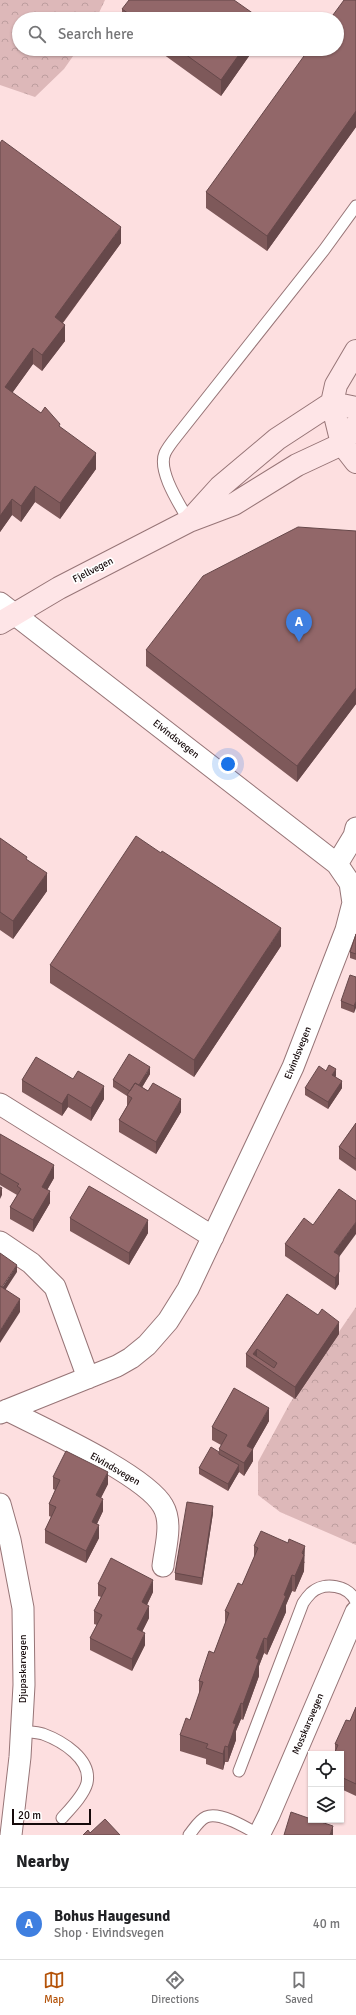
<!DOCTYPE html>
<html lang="en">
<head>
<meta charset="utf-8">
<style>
	body { margin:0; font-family:Signika,sans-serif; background:#f2f2f2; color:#202124 }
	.controls { position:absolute; right:12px; bottom:12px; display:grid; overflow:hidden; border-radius:0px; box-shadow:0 1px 3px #0004 }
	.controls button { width:36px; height:36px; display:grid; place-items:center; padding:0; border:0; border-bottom:1px solid #e0e0e0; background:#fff; color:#202124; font:20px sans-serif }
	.scale { position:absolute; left:12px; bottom:10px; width:79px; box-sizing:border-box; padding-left:4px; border:2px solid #15090a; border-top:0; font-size:11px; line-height:14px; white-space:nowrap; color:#15090a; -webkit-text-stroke:3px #fff; paint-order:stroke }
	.you { position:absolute; left:228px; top:764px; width:14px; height:14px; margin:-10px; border:3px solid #fff; border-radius:50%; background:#1a73e8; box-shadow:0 0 0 6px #1a73e833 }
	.badge { display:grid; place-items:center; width:26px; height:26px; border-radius:50%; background:#b45309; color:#fff; font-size:13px; font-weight:700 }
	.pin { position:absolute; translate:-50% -33px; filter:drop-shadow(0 1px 2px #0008) }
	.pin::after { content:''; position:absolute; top:21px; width:14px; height:12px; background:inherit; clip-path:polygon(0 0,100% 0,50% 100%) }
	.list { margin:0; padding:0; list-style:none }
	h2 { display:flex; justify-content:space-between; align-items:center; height:52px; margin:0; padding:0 16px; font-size:17px }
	h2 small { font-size:13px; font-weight:400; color:#757577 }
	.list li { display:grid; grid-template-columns:26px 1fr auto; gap:12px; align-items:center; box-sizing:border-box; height:72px; padding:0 16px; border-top:1px solid #e0e0e0 }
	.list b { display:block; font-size:15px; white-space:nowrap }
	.list p { margin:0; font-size:13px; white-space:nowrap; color:#757577 }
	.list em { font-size:13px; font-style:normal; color:#757577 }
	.icon { flex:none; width:22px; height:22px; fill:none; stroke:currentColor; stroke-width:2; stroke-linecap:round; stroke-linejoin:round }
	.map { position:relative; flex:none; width:356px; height:1835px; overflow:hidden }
	.search { position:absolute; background:#fff; box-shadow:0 1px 3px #0004; left:12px; right:12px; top:12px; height:44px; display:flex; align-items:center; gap:10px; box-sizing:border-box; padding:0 14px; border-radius:22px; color:#757577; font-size:15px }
	.sheet { height:124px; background:#fff }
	nav { display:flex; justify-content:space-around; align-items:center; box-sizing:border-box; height:56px; border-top:1px solid #e0e0e0; background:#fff; font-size:11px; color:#757577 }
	nav a { display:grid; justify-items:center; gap:2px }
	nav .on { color:#b45309 }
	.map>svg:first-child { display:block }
	.forest { fill:url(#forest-crowns) }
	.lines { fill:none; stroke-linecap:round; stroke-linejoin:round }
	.service-casing { stroke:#977577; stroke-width:13 }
	.minor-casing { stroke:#977577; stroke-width:23 }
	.secondary-casing { stroke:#977577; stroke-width:24 }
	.service { stroke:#fff; stroke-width:11 }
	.minor { stroke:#fff; stroke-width:21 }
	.secondary { stroke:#fee5e7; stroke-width:22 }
	.wall { fill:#7e595a }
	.shaded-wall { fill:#66484a }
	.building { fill:#926769; stroke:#66484a; fill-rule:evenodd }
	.labels { text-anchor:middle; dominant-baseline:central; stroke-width:3.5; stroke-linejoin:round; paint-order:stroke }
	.street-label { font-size:10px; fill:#15090a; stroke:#fff }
</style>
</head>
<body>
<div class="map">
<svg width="356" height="1835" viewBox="0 0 356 1835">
	<defs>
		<pattern id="forest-crowns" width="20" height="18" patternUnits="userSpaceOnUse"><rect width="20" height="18" fill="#ddb8b9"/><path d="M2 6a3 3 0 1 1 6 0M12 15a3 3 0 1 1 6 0" fill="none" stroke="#bd9d9e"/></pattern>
	</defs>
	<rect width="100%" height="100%" fill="#fddfe0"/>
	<!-- forest -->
	<path class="forest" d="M0,0H105L96,19H19V49H78L64,69L35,97L0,85Z
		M356,1307V1545L280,1512L258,1495V1462L290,1403Z"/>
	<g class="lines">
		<!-- service casing -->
		<g class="service-casing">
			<path id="service" d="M189,521C180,505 157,471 165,453C168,447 172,442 176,437L324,250L356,206
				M21,1731C28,1732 36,1732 43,1734C62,1741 92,1759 87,1783C84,1795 70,1809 62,1818
				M239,1771L303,1603C305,1600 308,1596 311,1593C324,1581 349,1585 356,1602
				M189,1835C194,1829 199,1820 206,1817C220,1811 247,1828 259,1835"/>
		</g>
		<!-- minor casing -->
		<g class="minor-casing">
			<path id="minor" d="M0,603L337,864L350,883L353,903L346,930L293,1067L188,1289L168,1321L147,1345L131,1358L117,1366L0,1413
				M337,864L354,836L356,828
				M0,1104L213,1237
				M0,1242L31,1263L55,1287L88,1378
				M7,1410C42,1428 146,1475 163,1506C173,1523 165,1548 163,1566
				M0,1504L10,1540L23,1608L24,1685L20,1757L11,1835
				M259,1835L269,1815L356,1612"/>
		</g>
		<!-- secondary casing -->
		<g class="secondary-casing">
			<path id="secondary" d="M356,351L336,385L332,403L342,444L356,462
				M191,519L220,487L277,439L332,403L356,408
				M0,623L59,588L189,521L234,504L297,465L342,444L356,425"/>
		</g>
		<!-- service -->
		<use href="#service" class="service"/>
		<!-- minor -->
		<use href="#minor" class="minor"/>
		<!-- secondary -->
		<use href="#secondary" class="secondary"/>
	</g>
	<!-- wall -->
	<path class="wall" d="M356,0V127L267,251L206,208V192Z
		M122,9L261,19H122Z
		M156,49H254L221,96Z
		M0,143L121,243L63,323L65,341L42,371L33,364L12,393L60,427L96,469L60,519L35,502L21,522L12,515L0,532Z
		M356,531V704L297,782L146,666V650Z
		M0,838L27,860L47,891L13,939L0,930Z
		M356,934V960L350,958V952Z
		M281,946L194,1077L50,983V965Z
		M356,977L354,1013L341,1008V1001Z
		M326,1071L336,1076L335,1077L342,1088L328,1109L305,1095V1088Z
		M150,1074L142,1087L181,1112L156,1154L119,1132V1120L127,1106V1096L113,1087V1080Z
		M22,1080L104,1099L91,1121L68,1107L62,1116L22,1092Z
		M356,1123V1171L339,1159V1147Z
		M0,1134L54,1178L47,1190L50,1203L33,1232L10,1219V1207L17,1195L0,1185Z
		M70,1218L148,1233L129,1265L70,1231Z
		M285,1244L339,1257V1284L335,1290L285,1256Z
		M287,1294L339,1334L295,1399L246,1367V1354Z
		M269,1421L253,1449V1461L244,1476L239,1472L228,1491L199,1474V1468L219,1452V1449L221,1445L212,1440V1427Z
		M53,1477L108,1484L101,1498L103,1511L97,1524L99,1538L86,1563L45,1543V1530L51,1517L49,1516V1504L55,1490L53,1489Z
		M213,1513L202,1585L175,1580V1573Z
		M254,1546L305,1562L304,1563V1571L295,1592L292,1591L286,1605V1612L267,1655L264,1653L259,1666V1676L243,1720L241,1719L236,1731V1740L228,1762H225L223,1770L206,1764V1759L180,1751V1735L190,1720L199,1695V1681L214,1653L225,1624V1611L242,1585L254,1558Z
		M98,1584L153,1592L147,1605L149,1618L142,1632L145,1645L132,1671L90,1650V1638L97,1625L94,1624V1611L101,1597L98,1596Z
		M356,1700V1796L341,1789V1754L335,1752V1744L350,1721L356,1708Z"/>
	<!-- shaded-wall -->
	<path class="shaded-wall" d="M243,49H254L221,96V80Z
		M356,111V127L267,251V236Z
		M121,227V243L55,333V317Z
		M65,325V341L42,371V355Z
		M33,348V364L5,403V387Z
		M96,453V469L60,519V503Z
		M35,486V502L21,522V506Z
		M12,499V515L0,532V516Z
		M356,688V704L297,782V766Z
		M47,873V891L13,939V921Z
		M281,928V946L194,1077V1060Z
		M356,1001V1008L354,1013V1006Z
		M150,1067V1074L137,1096V1090Z
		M336,1069V1076L332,1082V1075Z
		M342,1081V1088L328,1109V1102Z
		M104,1086V1099L91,1121V1108Z
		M68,1094V1107L62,1116V1104Z
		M181,1099V1112L156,1154V1142Z
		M54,1165V1178L42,1199V1187Z
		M2,1188V1195L0,1199V1192Z
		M50,1191V1203L33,1232V1220Z
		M148,1220V1233L129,1265V1253Z
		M356,1222V1234L334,1264V1252Z
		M17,1265V1272L2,1295V1288Z
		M339,1272V1284L335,1290V1278Z
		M20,1299V1312L0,1343V1331Z
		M339,1322V1334L295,1399V1387Z
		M257,1349V1361L253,1354Z
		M269,1408V1421L253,1449V1461L244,1476V1463L247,1446Z
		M239,1465V1472L228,1491V1484Z
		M108,1472V1484L96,1507V1495Z
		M103,1499V1511L92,1534V1522Z
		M213,1506V1513L202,1585V1578Z
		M99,1525V1538L86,1563V1551Z
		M305,1546L304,1571L295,1592V1576L302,1553Z
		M292,1575V1591L286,1605V1612L267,1655V1639L284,1595Z
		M153,1580V1592L142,1615V1602Z
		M149,1606V1618L137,1642V1629Z
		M145,1633V1645L132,1671V1659Z
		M264,1638V1653L259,1666V1676L243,1720V1704L256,1658Z
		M241,1703V1719L236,1731V1740L228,1762V1747L233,1723Z
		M225,1746V1762L223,1770V1754Z
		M333,1826V1835H330Z"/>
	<!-- building -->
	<path class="building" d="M129,0H234L261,19H136L122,9Z
		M344,0H356V111L267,236L206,192L309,49H337V19H330Z
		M178,49H243L221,80Z
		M2,140L121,227L55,317L65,325L42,355L33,348L5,387L41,413L45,407L60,424L59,426L96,453L60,503L35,486L21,506L12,499L0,516V143Z
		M298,527L356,531V688L297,766L146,650L203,576Z
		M136,836L161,853L162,851L281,928L194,1060L50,965Z
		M0,838L27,857L26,859L47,873L13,921L0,912Z
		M356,934V954L350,952Z
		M350,975L356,977V1001L354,1006L341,1001Z
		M129,1054L150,1067L139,1085L135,1083L130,1091L113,1080Z
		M36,1057L73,1079L78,1071L104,1086L91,1108L68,1094L62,1104L22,1080Z
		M329,1065L336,1069L332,1075L342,1081L328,1102L305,1088L319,1066L326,1071Z
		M135,1083L148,1091L153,1083L181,1099L156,1142L119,1120L132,1098L127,1095Z
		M356,1123V1159L339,1147Z
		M0,1134L54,1165L42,1187L50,1191L33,1220L10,1207L21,1189L17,1186L19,1184L0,1173Z
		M89,1186L148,1220L129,1253L70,1218Z
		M0,1187L2,1188L0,1192Z
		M339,1189L356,1201V1222L334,1252L339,1255V1272L335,1278L285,1244L304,1218L313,1225Z
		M0,1253L17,1265L2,1287L0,1286Z
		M0,1286L20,1299L0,1331Z
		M287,1294L318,1315L322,1309L339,1322L295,1387L246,1354ZM257,1349L277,1363L274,1368L253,1354Z
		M234,1388L269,1408L247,1446L253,1449L244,1463L219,1449L227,1435L212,1427Z
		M211,1447L219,1452V1454L239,1465L228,1484L199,1468Z
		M66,1451L108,1472L96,1495L103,1499L92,1522L99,1525L86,1551L45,1530L56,1507L49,1504L60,1480L53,1477Z
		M187,1502L213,1506L202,1578L175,1573Z
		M261,1531L288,1543L289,1539L305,1546L302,1553L304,1555L295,1576L292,1575L284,1595L286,1596L267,1639L264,1638L256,1658L259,1660L243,1704L241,1703L233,1723L236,1724L228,1747L225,1746L223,1754L206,1748L208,1744L180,1735L186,1718L190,1720L203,1682L199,1681L209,1651L214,1653L229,1613L225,1611L238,1583L242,1585L258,1548L254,1546Z
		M111,1558L153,1580L142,1602L149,1606L137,1629L145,1633L132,1659L90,1638L102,1615L94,1611L106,1588L98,1584Z
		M356,1707V1784L341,1777V1754H334L338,1745L335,1744L346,1720L350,1721Z
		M291,1812L311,1819V1820H315L333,1826L330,1835H284Z
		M105,1819L120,1835H83L88,1830L90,1833Z"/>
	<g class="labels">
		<!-- street labels -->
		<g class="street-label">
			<text transform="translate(93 570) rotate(-27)">Fjellvegen</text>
			<text transform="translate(176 739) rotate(38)">Eivindsvegen</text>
			<text transform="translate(298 1053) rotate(-68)">Eivindsvegen</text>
			<text transform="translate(115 1469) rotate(30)">Eivindsvegen</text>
			<text transform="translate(23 1669) rotate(-90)">Djupaskarvegen</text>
			<text transform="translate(308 1724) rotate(-67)">Mosskarsvegen</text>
		</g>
	</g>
</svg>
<div class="controls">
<button><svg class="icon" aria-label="locate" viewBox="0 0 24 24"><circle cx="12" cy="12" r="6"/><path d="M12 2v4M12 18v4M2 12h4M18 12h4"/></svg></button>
<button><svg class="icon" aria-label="layers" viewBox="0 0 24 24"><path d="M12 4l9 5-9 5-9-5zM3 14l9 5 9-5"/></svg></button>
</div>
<div class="scale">20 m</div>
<div class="you"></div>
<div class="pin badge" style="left:299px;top:642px;background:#3f7fe0">A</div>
<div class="search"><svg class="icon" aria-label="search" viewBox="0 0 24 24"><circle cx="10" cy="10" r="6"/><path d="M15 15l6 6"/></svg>Search here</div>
</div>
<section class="sheet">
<h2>Nearby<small></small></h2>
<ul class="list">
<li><span class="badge" style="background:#3f7fe0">A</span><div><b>Bohus Haugesund</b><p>Shop · Eivindsvegen</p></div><em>40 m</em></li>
</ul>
</section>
<nav>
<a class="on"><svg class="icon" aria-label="map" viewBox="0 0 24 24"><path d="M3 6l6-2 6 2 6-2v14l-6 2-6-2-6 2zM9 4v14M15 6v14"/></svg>Map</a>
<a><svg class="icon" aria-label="directions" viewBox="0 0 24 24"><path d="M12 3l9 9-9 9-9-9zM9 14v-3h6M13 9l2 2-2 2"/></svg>Directions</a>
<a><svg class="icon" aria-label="saved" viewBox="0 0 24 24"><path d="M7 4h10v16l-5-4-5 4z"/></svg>Saved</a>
</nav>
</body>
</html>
